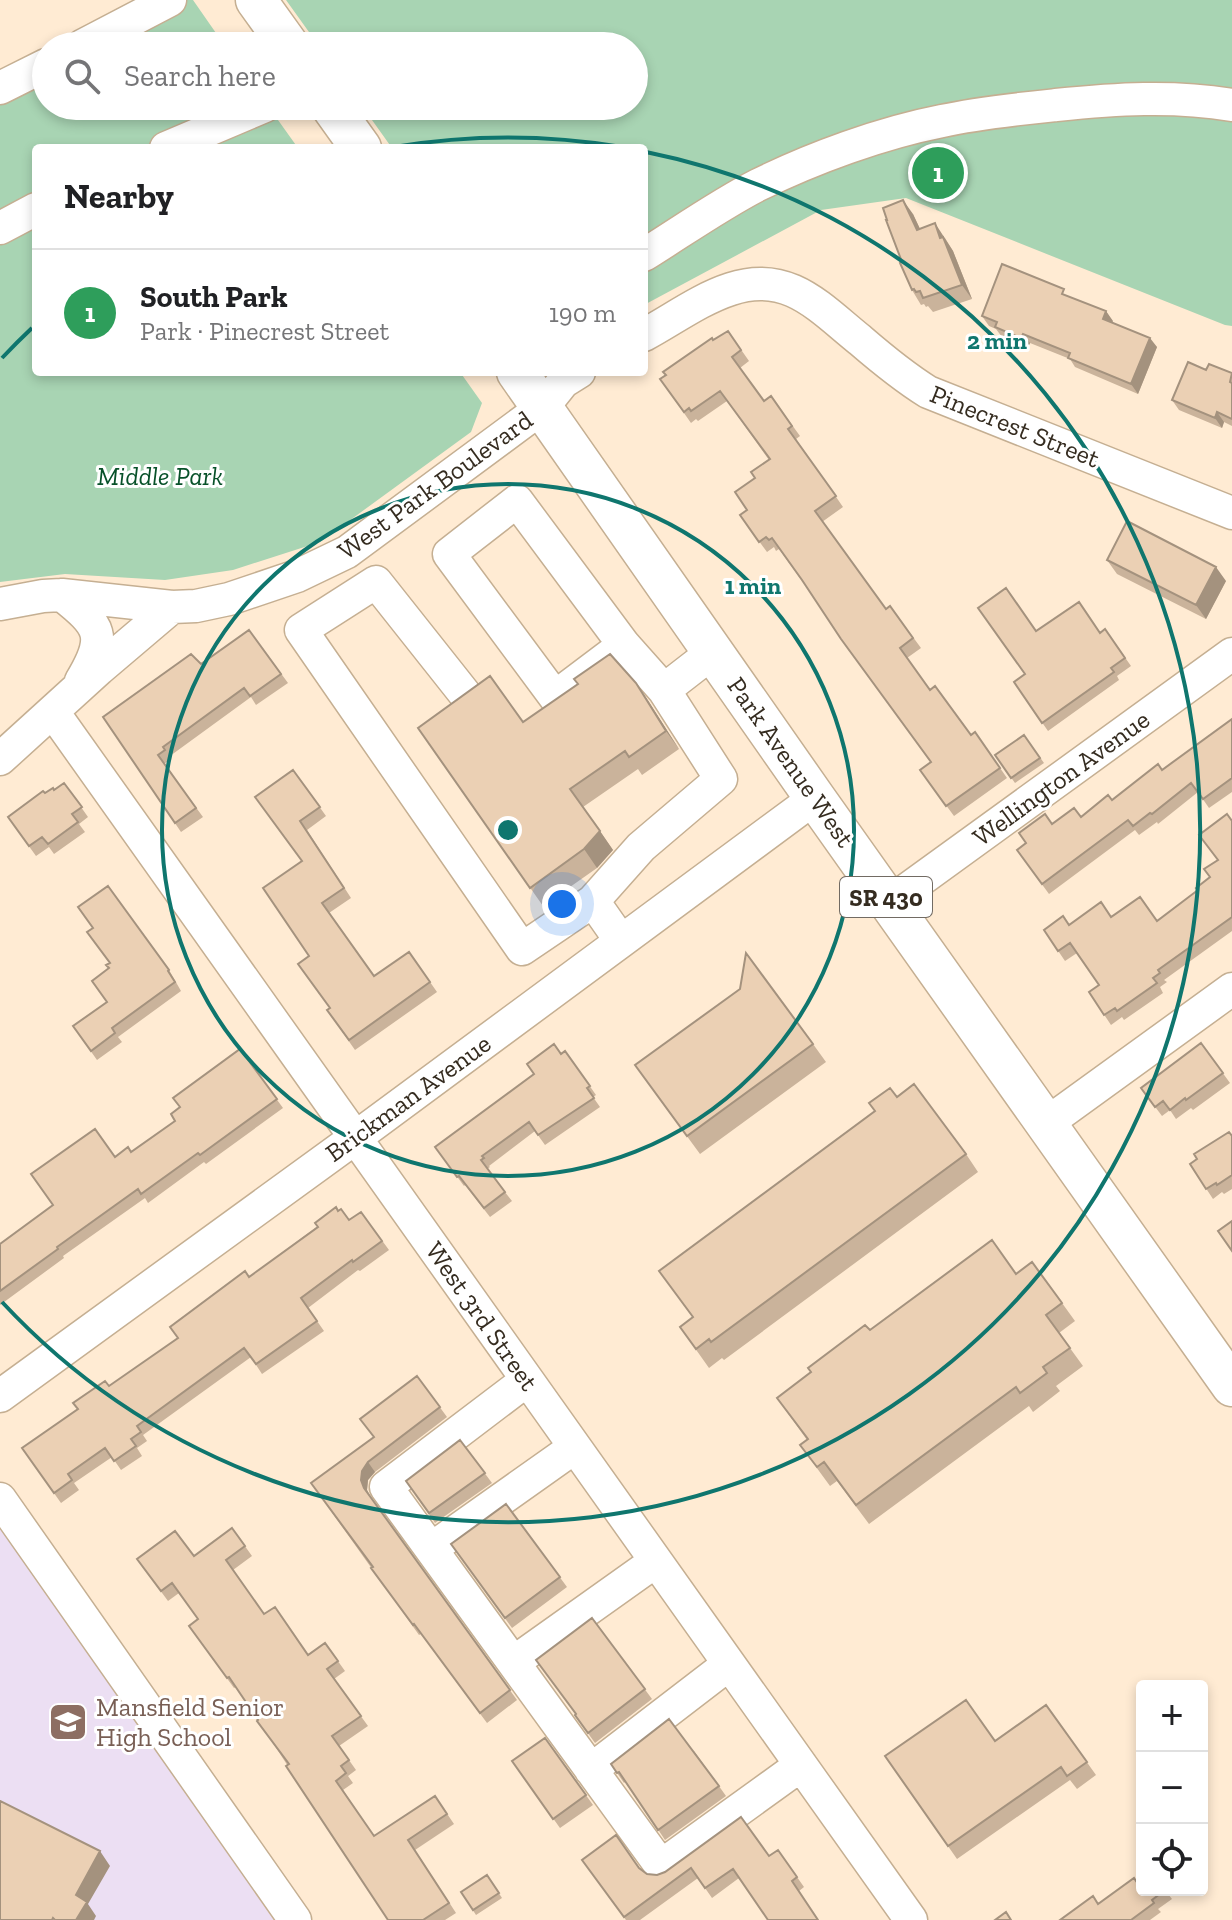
<!DOCTYPE html>
<html lang="en">
<head>
<meta charset="utf-8">
<style>
	body { margin:0; font-family:"Zilla Slab",serif; background:#f6f6f6; color:#202124 }
	.controls { position:absolute; right:24px; bottom:24px; display:grid; overflow:hidden; border-radius:8px; box-shadow:0 4px 12px #0003 }
	.controls button { width:72px; height:72px; display:grid; place-items:center; padding:0; border:0; border-bottom:2px solid #e0e0e0; background:#fff; color:#202124; font:40px sans-serif }
	.you { position:absolute; left:562px; top:904px; width:28px; height:28px; margin:-20px; border:6px solid #fff; border-radius:50%; background:#1a73e8; box-shadow:0 0 0 12px #1a73e833 }
	.badge { display:grid; place-items:center; width:52px; height:52px; border-radius:50%; background:#0a6ab6; color:#fff; font-size:26px; font-weight:700 }
	.pin { position:absolute; translate:-50% -50%; border:4px solid #fff; box-shadow:0 2px 8px #0006 }
	.list { margin:0; padding:0; list-style:none }
	h2 { display:flex; justify-content:space-between; align-items:center; height:104px; margin:0; padding:0 32px; font-size:34px }
	h2 small { font-size:26px; font-weight:400; color:#757577 }
	.list li { display:grid; grid-template-columns:52px 1fr auto; gap:24px; align-items:center; box-sizing:border-box; height:128px; padding:0 32px; border-top:2px solid #e0e0e0 }
	.list b { display:block; font-size:30px; white-space:nowrap }
	.list p { margin:0; font-size:26px; white-space:nowrap; color:#757577 }
	.list em { font-size:26px; font-style:normal; color:#757577 }
	.icon { flex:none; width:44px; height:44px; fill:none; stroke:currentColor; stroke-width:2; stroke-linecap:round; stroke-linejoin:round }
	.map { position:relative; flex:none; width:1232px; height:1920px; overflow:hidden }
	.search { position:absolute; background:#fff; box-shadow:0 4px 12px #0003; left:32px; top:32px; width:616px; height:88px; display:flex; align-items:center; gap:20px; box-sizing:border-box; padding:0 28px; border-radius:44px; color:#757577; font-size:30px }
	.panel { position:absolute; background:#fff; box-shadow:0 4px 12px #0003; left:32px; top:144px; width:616px; height:232px; border-radius:8px }
	.map>svg:first-child { display:block }
	.education { fill:#ecdff3 }
	.green { fill:#a8d4b3 }
	.lines { fill:none; stroke-linecap:round; stroke-linejoin:round }
	.minor-casing { stroke:#c5af92; stroke-width:35 }
	.major-casing { stroke:#c5af92; stroke-width:43 }
	.minor { stroke:#fff; stroke-width:32 }
	.major { stroke:#fff; stroke-width:40 }
	.wall { fill:#cab39b }
	.shaded-wall { fill:#a4927e }
	.building { fill:#ebd0b4; stroke:#a4927e; stroke-width:2 }
	.ring { fill:none; stroke:#0f766e; stroke-width:4 }
	.labels { text-anchor:middle; dominant-baseline:central; stroke-width:6; stroke-linejoin:round; paint-order:stroke }
	.shield { fill:#fff; stroke:#726b63; stroke-width:2 }
	.shield-label { font-size:24px; font-weight:bold; fill:#352c20 }
	.street-label { font-size:26px; fill:#352c20; stroke:#fff }
	.park-label { font-size:26px; font-style:italic; fill:#075129; stroke:#fff }
	.education-label { font-size:26px; fill:#785e54; stroke:#fff; text-anchor:start }
	.centre { fill:#0f766e; stroke:#fff; stroke-width:4 }
	.ring-label { font-size:24px; text-anchor:middle; font-weight:bold; fill:#0f766e; stroke:#fff; stroke-width:6; stroke-linejoin:round; paint-order:stroke }
</style>
</head>
<body>
<div class="map">
<svg width="1232" height="1920" viewBox="0 0 1232 1920">
	<rect width="100%" height="100%" fill="#ffebd3"/>
	<!-- education -->
	<path class="education" d="M0,1524L274,1920H0Z"/>
	<!-- green -->
	<path class="green" d="M151,0H193L225,46H62Z
		M286,0H1232V326L1225,325L906,198L821,210L644,305V148H392L362,106H634V46H319Z
		M46,54V106H268L298,148H36V372H460L482,403L471,432L320,542L233,570L165,580L65,574L0,582V76Z"/>
	<g class="lines">
		<!-- minor casing -->
		<g class="minor-casing">
			<path id="minor" d="M82,46L170,0
				M0,88L46,65
				M166,148L265,106
				M0,228L36,209
				M644,255C681,232 719,205 758,185C813,158 881,133 942,121C979,113 1018,109 1056,105C1115,99 1173,95 1232,105
				M644,335C672,320 700,299 731,289C788,270 819,307 860,340C882,359 904,377 928,392L1232,513
				M62,595C101,626 108,636 81,681
				M0,604L43,596L62,595L172,607L196,606L229,599L297,576L347,552L543,407L563,382L579,372
				M624,645L555,697L449,554L517,501L624,645L664,690
				M464,693L376,582L301,630L522,949L593,901
				M53,712L911,1920
				M0,759L99,669L172,607
				M890,902L1232,654
				M621,941L593,901L641,847L721,779L664,690L713,652
				M1047,1123L1232,989
				M527,1380L386,1487L661,1866L801,1765
				M0,1396L355,1138L815,798
				M0,1499L295,1920
				M431,1549L575,1447
				M514,1662L656,1561
				M591,1770L729,1664"/>
		</g>
		<!-- major casing -->
		<g class="major-casing">
			<path id="major" d="M256,0L289,46
				M331,106L361,148
				M517,372L815,798L1232,1386"/>
		</g>
		<!-- minor -->
		<use href="#minor" class="minor"/>
		<!-- major -->
		<use href="#major" class="major"/>
	</g>
	<!-- wall -->
	<path class="wall" d="M913,214L920,229L945,238L953,251L972,299L933,312L928,306L926,307L924,304L921,305L912,290L902,262Z
		M1069,297L1106,311L1112,322L1157,347L1138,394L1075,367L1070,359L1030,343L1028,347L1002,337L996,329L989,326L982,316Z
		M728,331L749,361L740,368L764,401L771,396L800,436L796,439L843,507L822,522L886,609L890,606L921,648L907,658L930,690L971,735L975,732L1007,778L954,816L920,770L931,763L805,585L779,549L776,551L774,547L767,552L740,515L747,510L755,478L769,460L727,401L698,421L696,419L691,423L660,379Z
		M1206,370L1232,373V426L1224,422L1222,428L1179,410L1172,400Z
		M1107,560L1226,581L1206,619L1117,574Z
		M1105,629L1131,666L1117,676L1119,680L1048,731L1014,682L1025,674L1036,631L1100,633Z
		M249,630L288,683L256,705L251,697L170,756L171,759L164,764L203,817L181,832L103,717L201,664Z
		M636,683L679,749L642,775L638,769L583,807L613,850L597,868L543,906L418,728L523,722Z
		M1232,719V792L1209,808L1198,792L1158,824L1157,822L1139,835L1135,830L1049,894L1017,850L1052,824L1081,817L1112,800L1162,770Z
		M1024,735L1044,763L1015,783L995,755Z
		M293,770L326,816L307,830L351,898L329,913L374,976L409,952L437,992L355,1050L327,1010L330,1008L309,956Z
		M64,783L88,817L79,824L85,832L54,854L49,847L36,856L8,817L45,793L54,790Z
		M1232,821V931L1164,980L1167,982L1160,987L1163,993L1124,1020L1122,1017L1111,1025L1089,992L1099,985L1077,953L1065,961L1044,930L1111,917L1157,921L1198,890L1210,877Z
		M169,970L181,991L118,1037L122,1042L97,1060L73,1026L107,1002Z
		M740,989L813,1044L826,1062L700,1154L648,1083Z
		M1201,1043L1230,1083L1193,1110L1191,1108L1176,1119L1170,1110L1162,1116L1141,1088Z
		M240,1049L283,1108L206,1164L204,1162L148,1203L145,1198L63,1256L64,1258L0,1305V1244L53,1205L115,1157L131,1152L175,1121L180,1107Z
		M565,1051L596,1095L593,1097L600,1107L545,1145L535,1131L489,1166L490,1167L487,1169L512,1201L490,1217L465,1185L464,1186L435,1147Z
		M897,1097L966,1154L978,1172L724,1360L722,1358L709,1368L680,1327L693,1317Z
		M1232,1136V1189L1224,1194L1222,1192L1213,1199L1190,1164Z
		M338,1211L349,1220L361,1212L389,1250L360,1271L358,1270L308,1308L324,1331L262,1374L251,1357L143,1435L147,1441L137,1448L142,1456L121,1470L112,1457L74,1483L79,1490L61,1503L22,1448L178,1338L249,1277Z
		M1016,1274L1062,1303L1075,1321L1059,1333L1083,1366L1056,1386L1060,1391L1033,1412L1029,1406L869,1524L837,1481L830,1486L800,1445L807,1440L777,1398L870,1330Z
		M417,1376L447,1417L375,1472L368,1480L367,1490L370,1497L517,1700L487,1723L421,1634L419,1635L311,1483L373,1438Z
		M460,1440L492,1483L435,1523L406,1481Z
		M506,1504L567,1587L512,1628L451,1544Z
		M232,1528L252,1556L233,1570L264,1614L308,1655L325,1643L345,1671L334,1679L368,1726L339,1746L356,1770L348,1776L353,1783L343,1790L374,1836L435,1796L454,1824L415,1850L456,1913L445,1920H388L258,1720L236,1687L234,1688L189,1626L198,1619L179,1593L168,1601L137,1559L194,1556Z
		M592,1618L652,1699L595,1743L575,1715Z
		M1046,1705L1096,1775L1077,1789L1070,1780L957,1859L885,1756L995,1741Z
		M545,1738L593,1805L560,1828L512,1761Z
		M694,1751L726,1796L665,1840L626,1781L624,1783L611,1764Z
		M778,1850L804,1887L799,1891L739,1878L712,1898L698,1878L640,1920H626L582,1860L639,1868L647,1874L657,1875L769,1856Z
		M487,1875L502,1898L476,1915L461,1892Z
		M1136,1881L1165,1890L1172,1899L1158,1909L1161,1912L1150,1920H1060L1098,1904Z"/>
	<!-- shaded-wall -->
	<path class="shaded-wall" d="M903,200L913,214L927,244L917,230Z
		M935,223L953,251L972,299L962,285L940,238Z
		M1106,311L1113,321L1110,328L1103,319Z
		M1023,334L1030,343L1028,347L1021,338Z
		M1150,338L1157,347L1138,394L1131,384Z
		M1217,412L1224,422L1222,428L1215,418Z
		M1216,567L1226,581L1206,619L1196,605Z
		M636,683L649,702L679,749L666,731Z
		M600,831L613,850L597,868L584,849Z
		M368,1462L375,1472L368,1480L367,1490L371,1498L364,1488L361,1480L362,1471Z
		M100,1851L110,1866L88,1904L96,1916L94,1920H76V1895Z"/>
	<!-- building -->
	<path class="building" d="M903,200L917,230L935,223L940,238L943,237L962,285L923,298L920,291L916,292L914,289L912,290L900,263L902,262L886,220H887L883,208Z
		M1002,264L1064,289L1062,294L1106,311L1103,319L1150,338L1131,384L1068,358L1070,353L1023,334L1021,338L995,327L997,322L982,316Z
		M728,331L741,350L732,357L764,401L771,396L792,426L788,429L836,496L815,511L886,609L890,606L913,638L900,648L930,690L935,686L971,735L975,732L1000,768L946,806L920,770L931,762L841,639L802,580L772,538L769,540L766,537L759,542L740,515L747,510L735,492L755,478L751,472L770,459L720,391L691,411L689,408L684,412L660,379L666,375L663,372L712,338L713,340Z
		M1188,362L1206,370L1209,364L1232,373L1230,382L1232,383V419L1217,412L1215,418L1172,400Z
		M1127,521L1216,567L1196,605L1107,560Z
		M1006,588L1036,631L1079,602L1100,633L1105,629L1125,658L1111,668L1114,672L1042,723L1014,682L1025,674L978,608Z
		M249,630L281,674L250,696L244,688L163,747L165,750L158,755L196,808L175,823L103,717L191,654L201,664Z
		M610,654L636,683L666,731L629,757L625,751L570,789L600,831L584,849L530,888L418,728L490,676L523,722L578,684L574,679Z
		M1232,719V778L1203,799L1191,783L1152,814L1150,813L1133,826L1128,820L1042,884L1017,850L1026,843L1019,833L1045,814L1052,824L1074,808L1081,817L1108,795L1112,800L1158,764L1162,770Z
		M1024,735L1040,758L1011,778L995,755Z
		M293,770L320,807L300,821L344,888L322,903L374,976L409,952L430,982L349,1040L327,1010L330,1008L298,964L309,956L263,888L302,861L255,797Z
		M64,783L82,807L72,814L78,822L48,844L42,837L29,846L8,817L43,791L45,793L53,788L54,790Z
		M1227,814L1232,821V917L1158,970L1160,973L1153,978L1157,983L1117,1011L1115,1008L1104,1015L1089,992L1099,985L1070,943L1058,951L1044,930L1063,916L1069,925L1101,902L1111,917L1140,897L1157,921L1198,890L1196,888L1210,877L1204,869L1218,860L1199,835Z
		M108,886L169,970L168,971L175,982L112,1028L115,1033L91,1051L73,1026L107,1002L92,981L109,968L106,965L110,963L87,932L93,928L78,907Z
		M746,953L813,1044L687,1136L635,1065L740,989Z
		M1201,1043L1223,1073L1186,1100L1185,1098L1170,1110L1163,1101L1155,1107L1141,1088Z
		M554,1044L561,1054L565,1051L590,1086L587,1088L594,1098L538,1135L529,1122L482,1156L484,1158L481,1160L505,1192L484,1208L459,1176L457,1177L435,1147L534,1074L527,1064Z
		M240,1049L277,1099L200,1155L198,1153L141,1194L138,1189L57,1247L58,1249L0,1291V1244L53,1205L31,1174L95,1129L115,1157L128,1147L131,1152L175,1121L171,1114L180,1107L173,1098Z
		M914,1084L966,1154L711,1342L709,1339L696,1349L680,1327L693,1317L659,1271L875,1111L869,1103L890,1088L897,1097Z
		M1229,1132L1232,1136V1175L1217,1185L1216,1183L1206,1189L1190,1164L1197,1159L1194,1154Z
		M336,1207L338,1211L341,1209L349,1220L361,1212L382,1241L353,1262L352,1260L301,1298L317,1321L256,1364L244,1348L137,1426L141,1432L131,1439L136,1446L114,1461L105,1448L68,1474L72,1480L54,1493L22,1448L78,1409L73,1403L105,1381L109,1386L178,1338L170,1327L245,1271L249,1277L318,1227L315,1223Z
		M1232,1221V1251L1218,1231Z
		M992,1240L1016,1274L1032,1262L1062,1303L1046,1315L1070,1348L1043,1367L1047,1373L1020,1393L1016,1387L856,1505L824,1462L817,1467L800,1445L808,1439L777,1398L811,1372L808,1368L865,1325L870,1330Z
		M417,1376L440,1407L368,1462L362,1471L361,1480L364,1488L510,1690L480,1713L414,1624L413,1625L371,1568L373,1567L311,1483L374,1437L360,1419Z
		M460,1440L485,1473L429,1513L406,1481Z
		M506,1504L560,1577L505,1618L451,1544Z
		M232,1528L245,1546L226,1560L264,1614L275,1607L308,1655L325,1643L338,1661L327,1669L361,1716L332,1736L349,1760L341,1766L346,1773L336,1781L374,1836L435,1796L447,1814L408,1840L449,1903L423,1920H388L286,1766L289,1764L257,1721L258,1720L229,1677L227,1678L189,1626L198,1619L172,1583L161,1591L137,1559L175,1531L194,1556Z
		M592,1618L645,1689L588,1733L575,1715L576,1714L536,1660Z
		M966,1700L995,1741L1046,1705L1087,1762L1067,1776L1061,1767L948,1846L885,1756Z
		M669,1719L719,1786L658,1830L619,1772L617,1773L611,1764Z
		M545,1738L586,1795L553,1819L512,1761Z
		M0,1801L100,1851L76,1895L87,1902L76,1920H55L53,1918L52,1920H0Z
		M741,1817L769,1856L778,1850L797,1877L792,1881L818,1920H768L733,1869L705,1888L691,1868L624,1917L582,1860L616,1835L639,1868L647,1874L657,1875L665,1872Z
		M487,1875L499,1893L473,1910L461,1892Z
		M1142,1876V1890H1165L1152,1900L1154,1903L1131,1920H1060L1093,1896L1098,1904L1134,1878L1136,1881Z
		M1006,1912L1011,1920H995Z"/>
	<!-- distance rings -->
	<g class="ring">
		<circle cx="508" cy="830" r="346"/>
		<path d="M2 358A692 692 0 0 1 32 328M394 147A692 692 0 0 1 622 147M646 152A692 692 0 1 1 2 1302"/>
	</g>
	<!-- icons -->
	<defs>
		<g id="school-square" transform="scale(2)"><rect x="-9" y="-9" width="18" height="18" rx="4" fill="#8d6e63" stroke="#fff"/><path d="M0-5L7-2L0 1L-7-2ZM-4 1L0 2.5L4 1V4Q0 6-4 4Z" fill="#fff"/></g>
	</defs>
	<g fill-rule="evenodd">
		<use href="#school-square" x="68" y="1722"/>
	</g>
	<g class="labels">
		<!-- shield labels -->
		<rect class="shield" x="840" y="877" width="92" height="40" rx="6"/>
		<g class="shield-label">
			<text x="886" y="897">SR 430</text>
		</g>
		<!-- street labels -->
		<g class="street-label">
			<text transform="translate(1015 426) rotate(22)">Pinecrest Street</text>
			<text transform="translate(435 485) rotate(-36)">West Park Boulevard</text>
			<text transform="translate(791 762) rotate(55)">Park Avenue West</text>
			<text transform="translate(1061 778) rotate(-36)">Wellington Avenue</text>
			<text transform="translate(408 1098) rotate(-36)">Brickman Avenue</text>
			<text transform="translate(482 1316) rotate(55)">West 3rd Street</text>
		</g>
		<!-- park labels -->
		<g class="park-label">
			<text x="160" y="476">Middle Park</text>
		</g>
		<!-- education labels -->
		<g class="education-label">
			<text x="96" y="1707">Mansfield Senior<tspan x="96" dy="30">High School</tspan></text>
		</g>
	</g>
	<circle cx="508" cy="830" r="12" class="centre"/>
	<g class="ring-label">
		<text x="997" y="349">2 min</text>
		<text x="753" y="594">1 min</text>
	</g>
</svg>
<div class="controls">
<button>+</button>
<button>−</button>
<button><svg class="icon" aria-label="locate" viewBox="0 0 24 24"><circle cx="12" cy="12" r="6"/><path d="M12 2v4M12 18v4M2 12h4M18 12h4"/></svg></button>
</div>
<div class="you"></div>
<div class="pin badge" style="left:938px;top:173px;background:#2e9e5b">1</div>
<div class="search"><svg class="icon" aria-label="search" viewBox="0 0 24 24"><circle cx="10" cy="10" r="6"/><path d="M15 15l6 6"/></svg>Search here</div>
<section class="panel">
<h2>Nearby<small></small></h2>
<ul class="list">
<li><span class="badge" style="background:#2e9e5b">1</span><div><b>South Park</b><p>Park · Pinecrest Street</p></div><em>190 m</em></li>
</ul>
</section>
</div>
</body>
</html>
